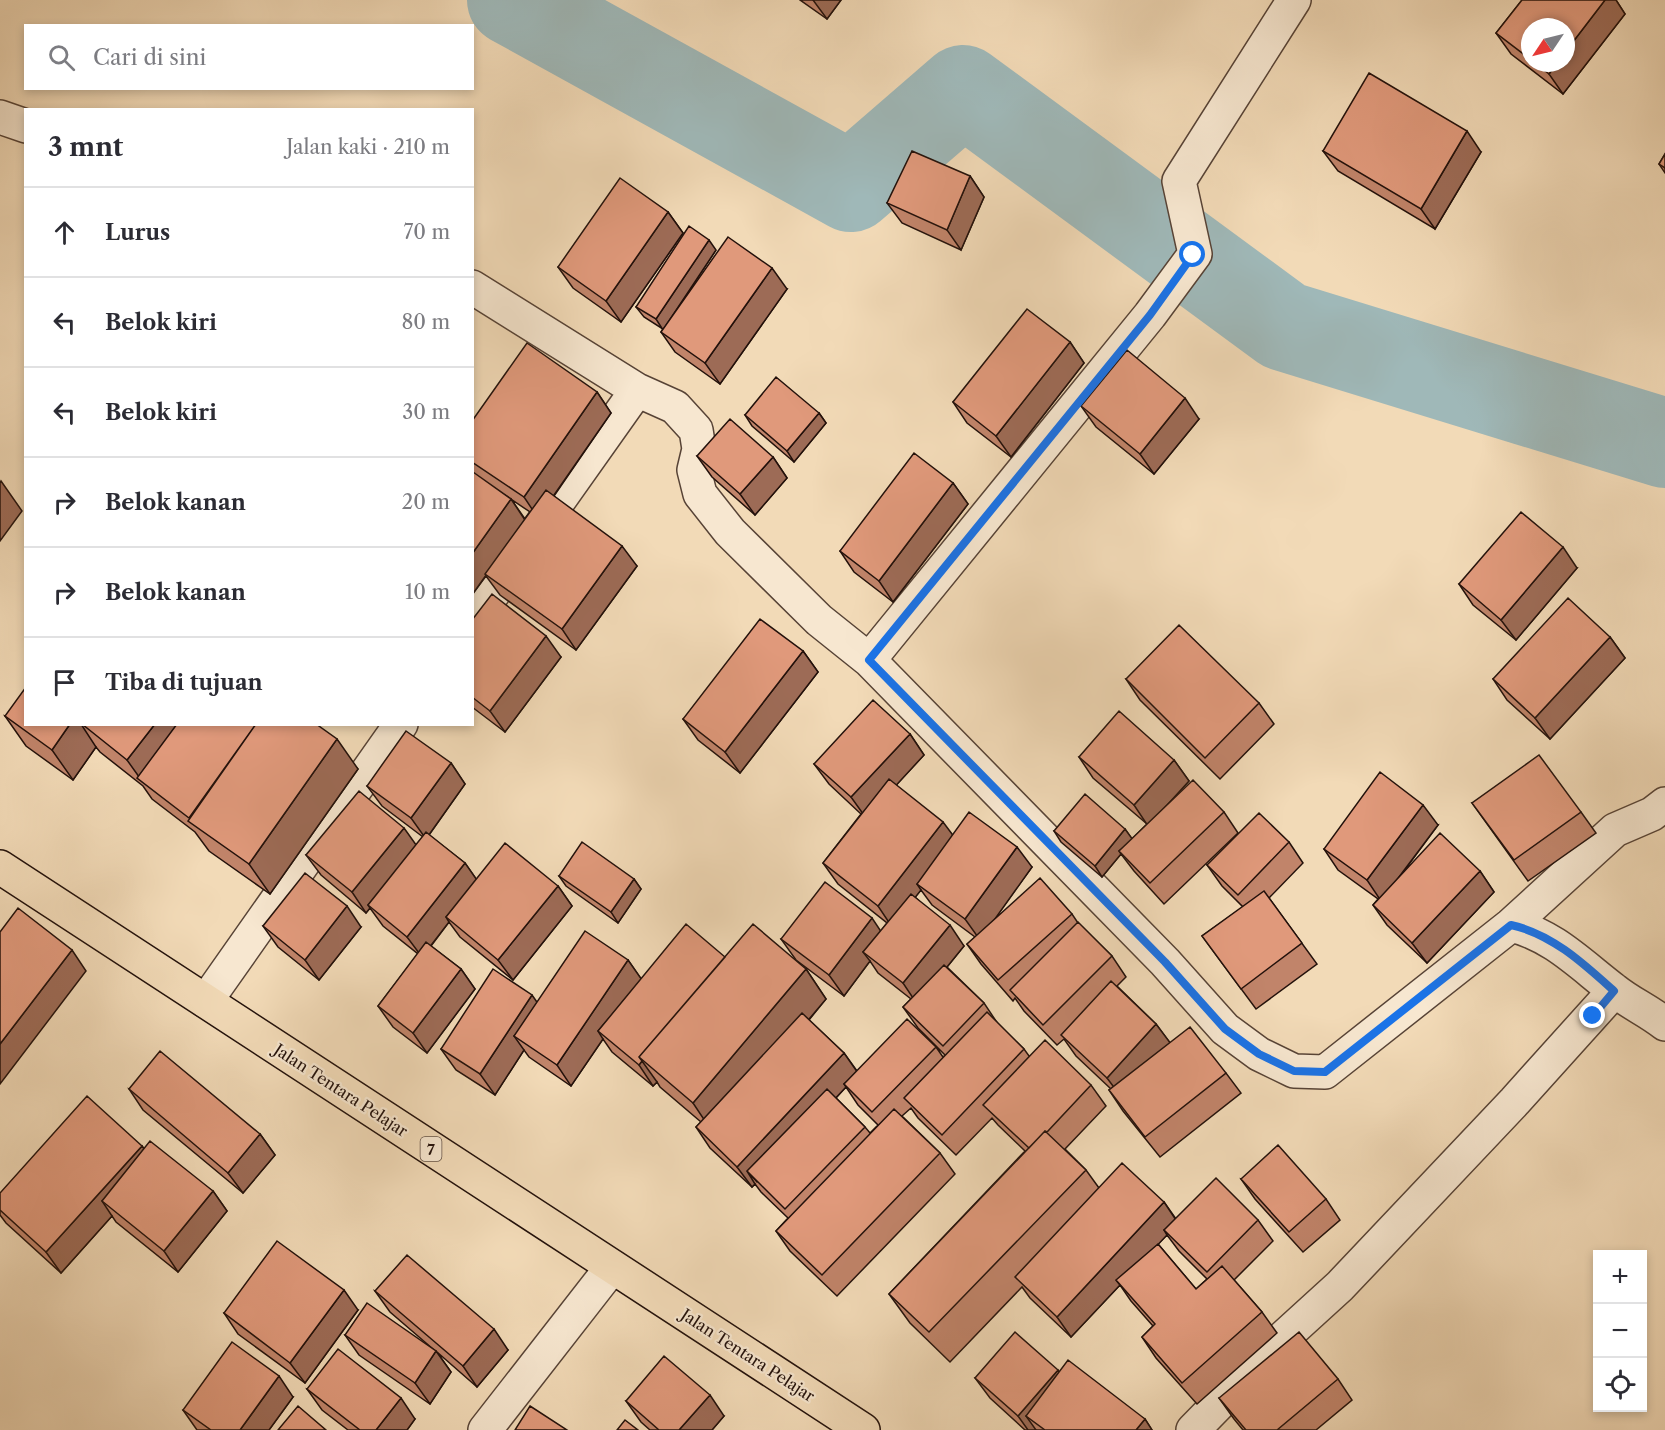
<!DOCTYPE html>
<html lang="id">
<head>
<meta charset="utf-8">
<style>
	body { margin:0; font-family:"Libre Caslon Text",serif; background:#f7f7f7; color:#2b2b33 }
	.controls { position:absolute; right:18px; bottom:18px; display:grid; overflow:hidden; border-radius:0px; box-shadow:0 3px 9px #0003 }
	.controls button { width:54px; height:54px; display:grid; place-items:center; padding:0; border:0; border-bottom:2px solid #e1e1e2; background:#fff; color:#2b2b33; font:30px sans-serif }
	.compass { position:absolute; left:1521px; top:18px; width:54px; height:54px; border-radius:50%; background:#fff; box-shadow:0 3px 9px #0003; rotate:235deg }
	.stop { position:absolute; width:18px; height:18px; margin:-14px; border:4px solid #1a73e8; border-radius:50%; background:#fff }
	.stop.end { background:#1a73e8; border-color:#fff; box-shadow:0 2px 6px #0008 }
	.list { margin:0; padding:0; list-style:none }
	h2 { display:flex; justify-content:space-between; align-items:center; height:78px; margin:0; padding:0 24px; font-size:26px }
	h2 small { font-size:20px; font-weight:400; color:#7c7c81 }
	.list li { display:grid; grid-template-columns:39px 1fr auto; gap:18px; align-items:center; box-sizing:border-box; height:90px; padding:0 24px; border-top:2px solid #e1e1e2 }
	.list b { display:block; font-size:22px; white-space:nowrap }
	.list em { font-size:20px; font-style:normal; color:#7c7c81 }
	.icon { flex:none; width:33px; height:33px; fill:none; stroke:currentColor; stroke-width:2; stroke-linecap:round; stroke-linejoin:round }
	.map { position:relative; flex:none; width:1665px; height:1430px; overflow:hidden }
	.search { position:absolute; background:#fff; box-shadow:0 3px 9px #0003; left:24px; top:24px; width:450px; height:66px; display:flex; align-items:center; gap:15px; box-sizing:border-box; padding:0 21px; border-radius:0px; color:#7c7c81; font-size:22px }
	.panel { position:absolute; background:#fff; box-shadow:0 3px 9px #0003; left:24px; top:108px; width:450px; height:618px; border-radius:0px }
	.map>svg:first-child { display:block }
	.lines { fill:none; stroke-linecap:round; stroke-linejoin:round }
	.river { stroke:#9fb8b8; stroke-width:90 }
	.street-casing { stroke:#574336; stroke-width:36 }
	.highway-casing { stroke:#23110b; stroke-width:36 }
	.street { stroke:#f7e7d0; stroke-width:33 }
	.highway { stroke:#f2dab7; stroke-width:33 }
	.wall { fill:#c1846a; stroke:#23110b; stroke-width:1.5; fill-rule:evenodd }
	.shaded-wall { fill:#9d6b56; stroke:#23110b; stroke-width:1.5 }
	.building { fill:#e0997b; stroke:#23110b; stroke-width:1.5 }
	.route { stroke:#1a73e8; stroke-width:8 }
	.labels { text-anchor:middle; dominant-baseline:central; stroke-width:4.5; stroke-linejoin:round; paint-order:stroke }
	.shield { fill:#f7e7d0; stroke:#635146; stroke-width:1.5 }
	.shield-label { font-size:15px; font-weight:bold; fill:#23110b }
	.street-label { font-size:16px; fill:#23110b; stroke:#f7e7d0 }
</style>
</head>
<body>
<div class="map">
<svg width="1665" height="1430" viewBox="0 0 1665 1430">
	<rect width="100%" height="100%" fill="#f2dab7"/>
	<filter id="stains"><feTurbulence type="fractalNoise" baseFrequency=".00333" numOctaves="4"/><feColorMatrix values="0 0 0 0 .2 0 0 0 0 .09 0 0 0 0 .02 0 0 0 .5 -.17"/></filter>
	<radialGradient id="worn" r=".72"><stop offset=".6" stop-color="#630" stop-opacity="0"/><stop offset="1" stop-color="#630" stop-opacity=".3"/></radialGradient>
	<g class="lines">
		<!-- river -->
		<path class="river" d="M512,0L851,187L963,90L1284,326L1665,443"/>
		<!-- street casing -->
		<g class="street-casing">
			<path id="street" d="M0,117L26,126
				M472,287L637,390L675,407L696,430L699,449L694,470L700,494L730,532L819,620L869,660L1165,962L1225,1029L1259,1054L1294,1071L1325,1072L1511,925L1615,830L1652,814L1665,804
				M472,623L637,390
				M869,660L1150,315L1195,254L1179,181L1294,0
				M1511,925C1553,935 1581,965 1614,990C1630,1003 1649,1011 1665,1024
				M206,1001L401,724
				M485,1430L612,1267
				M1193,1430L1284,1337L1340,1286L1515,1101L1614,991"/>
		</g>
		<!-- highway casing -->
		<g class="highway-casing">
			<path id="highway" d="M0,867L863,1430"/>
		</g>
		<!-- street -->
		<use href="#street" class="street"/>
		<!-- highway -->
		<use href="#highway" class="highway"/>
	</g>
	<!-- wall -->
	<path class="wall" d="M800,0H841L827,19Z
		M1522,0H1616L1625,14L1563,94L1511,54L1496,33ZM1530,27L1566,63H1530Z
		M1323,151L1481,152L1435,229L1338,171Z
		M1665,154V173L1659,164Z
		M970,176L984,197L961,250L902,223L887,203Z
		M668,212L683,233L621,322L573,288L558,267Z
		M716,250L679,306L787,289L720,384L675,352L661,332L663,329L644,317L636,307Z
		M1070,342L1084,363L1011,457L967,423L953,402Z
		M597,392L611,413L554,496L637,566L576,650L500,595L486,576L472,595V421ZM505,495L530,512L525,519L511,499Z
		M1081,406L1199,419L1154,474L1096,427Z
		M819,413L826,423L794,462L752,426L745,415Z
		M697,456L773,457L787,478L755,515L712,477Z
		M953,483L968,504L893,602L854,572L840,551Z
		M1577,568L1516,640L1473,605L1459,584Z
		M472,620L561,657L505,732L472,707Z
		M1610,637L1625,658L1550,739L1507,700L1493,679Z
		M803,651L818,672L740,773L698,740L683,719Z
		M1126,679L1259,703L1274,724L1220,779L1140,700Z
		M5,716L26,724H316L358,769L270,894L209,851L195,832L152,799L143,786L100,752L96,747L73,780L26,746Z
		M910,734L924,755L896,785L952,835L1032,867L995,918L1072,914L1078,923L1112,956L1126,977L1117,986L1156,1024L1170,1043L1226,1073L1241,1093L1160,1157L1123,1111L1109,1090L1111,1089L1076,1056L1064,1039L1057,1045L1024,1011L1015,998L1013,1001L981,964L967,944L975,937L932,905L921,890L915,897L964,946L947,967L984,1003L998,1024L1024,1049L1029,1056L1091,1085L1106,1106L1065,1149L1086,1170L1099,1188L1164,1202L1176,1219L1258,1220L1273,1241L1234,1280L1262,1312L1277,1333L1197,1404L1156,1358L1142,1337L1153,1326L1131,1301L1120,1285L1071,1337L1030,1298L1022,1287L950,1362L910,1323L889,1294L1025,1151L998,1125L992,1118L956,1155L918,1118L911,1108L902,1116L940,1153L955,1174L837,1296L790,1251L776,1231L788,1218L761,1192L755,1184L752,1187L710,1148L696,1127L701,1122L660,1087L657,1082L653,1086L612,1052L603,1039L571,1086L529,1057L524,1050L495,1095L456,1070L441,1049L628,960L641,979L725,957L806,969L826,999L809,1020L844,1053L857,1071L936,1047L943,1057L945,1055L918,1028L903,1007L911,999L878,973L870,961L844,996L796,960L781,939L881,931L887,923L838,884L823,863L861,814L829,784L814,764ZM846,1087L858,1105L878,1125L870,1133L865,1127L836,1098ZM1167,1235L1179,1251L1207,1279L1196,1289L1158,1244Z
		M1079,757L1174,760L1189,781L1166,806L1224,812L1238,833L1164,904L1134,871L1121,854L1102,877L1061,842L1054,831L1125,829L1132,839L1147,824L1093,778Z
		M451,763L465,784L429,835L465,863L476,879L558,886L572,906L513,980L460,937L449,922L431,946L461,969L475,989L427,1053L393,1027L378,1006L418,954L383,926L370,908L366,913L321,875L306,855L416,845L423,837L382,806L367,786Z
		M1472,803L1581,812L1596,833L1528,881Z
		M1438,825L1401,875L1480,871L1494,892L1427,963L1387,925L1373,905L1378,899L1338,870L1324,849Z
		M1289,842L1303,863L1269,898L1317,964L1256,1009L1202,936L1243,907L1222,886L1207,865Z
		M559,876L634,879L641,889L618,923L566,886Z
		M263,926L361,927L319,980L278,947Z
		M129,1089L260,1134L275,1155L243,1193L143,1110Z
		M142,1146L144,1149L213,1191L227,1211L178,1272L116,1222L112,1216L61,1273L6,1223L0,1215V1193Z
		M1241,1179L1326,1199L1340,1220L1303,1252L1255,1199Z
		M375,1291L508,1350L477,1387L437,1352L451,1372L430,1404L359,1355L345,1335L433,1349L390,1312Z
		M358,1310L305,1383L238,1334L224,1313Z
		M1059,1372L1145,1419L1152,1430H1025L990,1398L975,1378Z
		M1338,1379L1352,1400L1316,1430H1243L1234,1419L1219,1398Z
		M307,1389L415,1419L407,1430H348L322,1410Z
		M293,1397L269,1430H197L183,1410Z
		M626,1401L724,1416L712,1430H650L641,1422Z"/>
	<!-- shaded-wall -->
	<path class="shaded-wall" d="M813,0H841L827,19Z
		M1605,0H1616L1625,14L1563,94L1549,74L1557,63H1566V51Z
		M1467,131L1481,152L1435,229L1421,209Z
		M970,176L984,197L961,250L947,230Z
		M668,212L683,233L621,322L606,301Z
		M709,240L716,250L663,330L656,319Z
		M772,268L787,289L720,384L705,363Z
		M1070,342L1084,363L1011,457L996,436Z
		M597,392L611,413L538,518L524,497Z
		M1185,398L1199,419L1154,474L1140,454Z
		M819,413L826,423L794,462L787,451Z
		M773,457L787,478L755,515L740,494Z
		M1,481L22,511L0,541V483Z
		M953,483L968,504L893,602L879,581Z
		M511,499L525,520L472,595V554Z
		M622,546L637,566L576,650L562,629Z
		M1563,547L1577,568L1516,640L1501,620Z
		M546,636L561,657L505,732L490,711Z
		M1610,637L1625,658L1550,739L1535,718Z
		M803,651L818,672L740,773L725,752Z
		M70,724H81L96,747L73,780L52,750Z
		M155,724H199L142,781L127,760Z
		M910,734L924,755L866,818L851,797Z
		M337,739L358,769L270,894L249,864Z
		M1174,760L1189,781L1148,826L1134,805Z
		M451,763L465,784L426,839L411,818Z
		M1423,805L1438,825L1381,901L1367,880Z
		M943,822L958,842L917,884L921,890L892,927L878,906Z
		M404,828L419,849L368,905L370,908L366,913L352,892Z
		M1125,829L1133,840L1119,851L1121,854L1102,877L1095,866Z
		M1017,847L1032,867L980,940L965,919Z
		M465,863L479,883L446,917L449,922L422,957L407,937Z
		M1480,871L1494,892L1427,963L1412,943Z
		M634,879L641,889L618,923L611,912Z
		M558,886L572,906L513,980L498,960Z
		M347,906L361,927L319,980L305,960Z
		M872,918L886,939L863,952L870,961L844,996L829,975Z
		M950,925L964,946L917,1004L903,983Z
		M72,950L86,971L0,1084V1044Z
		M628,960L642,980L598,1031L603,1039L571,1086L557,1065Z
		M461,969L475,989L427,1053L413,1033Z
		M806,969L826,999L713,1133L693,1103Z
		M532,995L546,1015L514,1036L524,1050L495,1095L480,1074Z
		M1156,1024L1171,1044L1122,1098L1107,1078Z
		M844,1053L858,1073L844,1084L846,1087L757,1182L747,1171L755,1184L752,1187L737,1167Z
		M642,1061L657,1082L653,1086L639,1065Z
		M260,1134L275,1155L243,1193L228,1173Z
		M142,1146L157,1167L102,1201L112,1216L61,1273L46,1252Z
		M213,1191L227,1211L178,1272L164,1251Z
		M1164,1202L1178,1223L1164,1230L1167,1235L1120,1285L1116,1280L1120,1285L1071,1337L1057,1317Z
		M344,1290L358,1310L305,1383L290,1363Z
		M494,1329L508,1350L477,1387L463,1366Z
		M436,1351L451,1372L430,1404L415,1383Z
		M1058,1370L1072,1390L1026,1416L1036,1430H1028L1018,1416Z
		M279,1376L293,1397L269,1430H240Z
		M710,1395L724,1416L712,1430H679Z
		M401,1398L415,1419L407,1430H376Z
		M1145,1419L1152,1430H1136Z"/>
	<!-- building -->
	<path class="building" d="M1522,0H1605L1566,51V27H1530V59L1496,33Z
		M1535,63H1557L1549,74Z
		M1369,73L1467,131L1421,209L1323,151Z
		M912,151L970,176L947,230L887,203Z
		M1665,154V168L1659,164Z
		M620,178L668,212L606,301L558,267Z
		M689,226L709,240L656,319L636,307Z
		M728,237L772,268L705,363L661,332Z
		M1027,309L1070,342L996,436L953,402Z
		M527,343L597,392L524,497L472,462V421Z
		M1127,350L1185,398L1140,454L1081,406Z
		M776,377L819,413L787,451L745,415Z
		M730,419L773,457L740,494L697,456Z
		M914,453L953,483L879,581L840,551Z
		M473,472L511,499L472,554V473Z
		M546,490L622,546L562,629L485,574Z
		M1521,512L1563,547L1501,620L1459,584Z
		M492,594L546,636L490,711L472,697V620Z
		M1568,598L1610,637L1535,718L1493,679Z
		M760,619L803,651L725,752L683,719Z
		M1179,625L1259,703L1205,758L1126,679Z
		M26,687V724H70L52,750L5,716Z
		M873,700L910,734L851,797L814,764Z
		M1119,711L1174,760L1134,805L1079,757Z
		M82,724H155L127,760Z
		M177,724H256L189,818L137,778Z
		M256,724H316L337,739L249,864L188,821Z
		M406,731L451,763L411,818L367,786Z
		M1539,755L1581,812L1514,860L1472,803Z
		M1380,772L1423,805L1367,880L1324,849Z
		M889,779L943,822L878,906L823,863Z
		M1193,780L1224,812L1150,883L1119,851Z
		M359,791L404,828L352,892L306,855Z
		M1085,794L1125,829L1095,866L1054,831Z
		M969,812L1017,847L965,919L917,884Z
		M1259,813L1289,842L1238,895L1207,865Z
		M426,832L465,863L407,937L368,905Z
		M1440,833L1480,871L1412,943L1373,905Z
		M582,842L634,879L611,912L559,876Z
		M505,843L558,886L498,960L446,917Z
		M305,873L347,906L305,960L263,926Z
		M1040,878L1072,914L998,980L967,944Z
		M825,882L872,918L829,975L781,939Z
		M1264,891L1302,943L1241,989L1202,936Z
		M911,894L950,925L903,983L863,952Z
		M18,908L72,950L0,1044V932Z
		M1078,922L1112,956L1043,1025L1010,990Z
		M686,924L725,957L639,1057L642,1061L639,1065L598,1031Z
		M753,924L806,969L693,1103L639,1057Z
		M585,931L628,960L557,1065L514,1036Z
		M426,942L461,969L413,1033L378,1006Z
		M944,965L984,1003L943,1046L903,1007Z
		M493,969L532,995L480,1074L441,1049Z
		M1111,981L1156,1024L1107,1078L1061,1035Z
		M987,1012L1024,1049L942,1135L904,1098Z
		M802,1013L844,1053L737,1167L696,1127Z
		M907,1019L936,1047L872,1112L844,1084Z
		M1190,1027L1226,1073L1145,1137L1109,1090Z
		M1045,1040L1091,1085L1047,1132L1045,1131L1029,1148L983,1105Z
		M160,1051L260,1134L228,1173L129,1089Z
		M827,1089L865,1127L785,1209L747,1171Z
		M87,1096L142,1146L46,1252L0,1210V1193Z
		M894,1109L940,1153L822,1275L776,1231Z
		M1045,1131L1086,1170L929,1332L889,1294Z
		M150,1141L213,1191L164,1251L102,1201Z
		M1278,1145L1326,1199L1289,1232L1241,1179Z
		M1122,1163L1164,1202L1057,1317L1015,1277Z
		M1216,1178L1258,1220L1207,1272L1164,1230Z
		M277,1241L344,1290L290,1363L224,1313Z
		M1158,1244L1196,1289L1222,1266L1262,1312L1182,1383L1142,1337L1155,1324L1116,1280Z
		M407,1255L494,1329L463,1366L375,1291Z
		M367,1303L436,1351L415,1383L345,1335Z
		M1015,1332L1058,1370L1018,1416L975,1378Z
		M1299,1332L1338,1379L1277,1430H1246L1219,1398Z
		M232,1342L279,1376L240,1430H211L183,1410Z
		M338,1349L401,1398L376,1430H360L307,1389Z
		M664,1356L710,1395L679,1430H659L626,1401Z
		M1068,1360L1145,1419L1136,1430H1045L1026,1416Z
		M298,1406L326,1430H278Z
		M530,1406L567,1430H515Z
		M625,1420L638,1430H617Z"/>
	<g class="lines">
		<!-- route -->
		<path class="route" d="M1193,255L1150,315L869,660L1165,962L1225,1029L1259,1054L1294,1071L1325,1072L1511,925C1552,934 1584,964 1614,991L1593,1016"/>
	</g>
	<g class="labels">
		<!-- shield labels -->
		<rect class="shield" x="420.5" y="1137" width="21" height="24" rx="4.5"/>
		<g class="shield-label">
			<text x="431" y="1149">7</text>
		</g>
		<!-- street labels -->
		<g class="street-label">
			<text transform="translate(341 1090) rotate(33)">Jalan Tentara Pelajar</text>
			<text transform="translate(748 1355) rotate(33)">Jalan Tentara Pelajar</text>
		</g>
	</g>
	<rect width="100%" height="100%" filter="url(#stains)"/>
	<rect width="100%" height="100%" fill="url(#worn)"/>
</svg>
<div class="controls">
<button>+</button>
<button>−</button>
<button><svg class="icon" aria-label="locate" viewBox="0 0 24 24"><circle cx="12" cy="12" r="6"/><path d="M12 2v4M12 18v4M2 12h4M18 12h4"/></svg></button>
</div>
<svg class="compass" viewBox="-18 -18 36 36"><path d="M0-13l5 13h-10z" fill="#e53935"/><path d="M0 13l5-13h-10z" fill="#7c7c81"/></svg>
<div class="stop" style="left:1193px;top:255px"></div>
<div class="stop end" style="left:1593px;top:1016px"></div>
<div class="search"><svg class="icon" aria-label="search" viewBox="0 0 24 24"><circle cx="10" cy="10" r="6"/><path d="M15 15l6 6"/></svg>Cari di sini</div>
<section class="panel">
<h2>3 mnt<small>Jalan kaki · 210 m</small></h2>
<ul class="list">
<li><svg class="icon" aria-label="ahead" viewBox="0 0 24 24"><path d="M12 20V5M6 11l6-6 6 6"/></svg><div><b>Lurus</b></div><em>70 m</em></li>
<li><svg class="icon" aria-label="left" viewBox="0 0 24 24"><path d="M17 20v-9H6M10 6l-5 5 5 5"/></svg><div><b>Belok kiri</b></div><em>80 m</em></li>
<li><svg class="icon" aria-label="left" viewBox="0 0 24 24"><path d="M17 20v-9H6M10 6l-5 5 5 5"/></svg><div><b>Belok kiri</b></div><em>30 m</em></li>
<li><svg class="icon" aria-label="right" viewBox="0 0 24 24"><path d="M7 20v-9h11M14 6l5 5-5 5"/></svg><div><b>Belok kanan</b></div><em>20 m</em></li>
<li><svg class="icon" aria-label="right" viewBox="0 0 24 24"><path d="M7 20v-9h11M14 6l5 5-5 5"/></svg><div><b>Belok kanan</b></div><em>10 m</em></li>
<li><svg class="icon" aria-label="arrive" viewBox="0 0 24 24"><path d="M6 21V4h12l-3 4 3 4H6"/></svg><div><b>Tiba di tujuan</b></div></li>
</ul>
</section>
</div>
</body>
</html>
